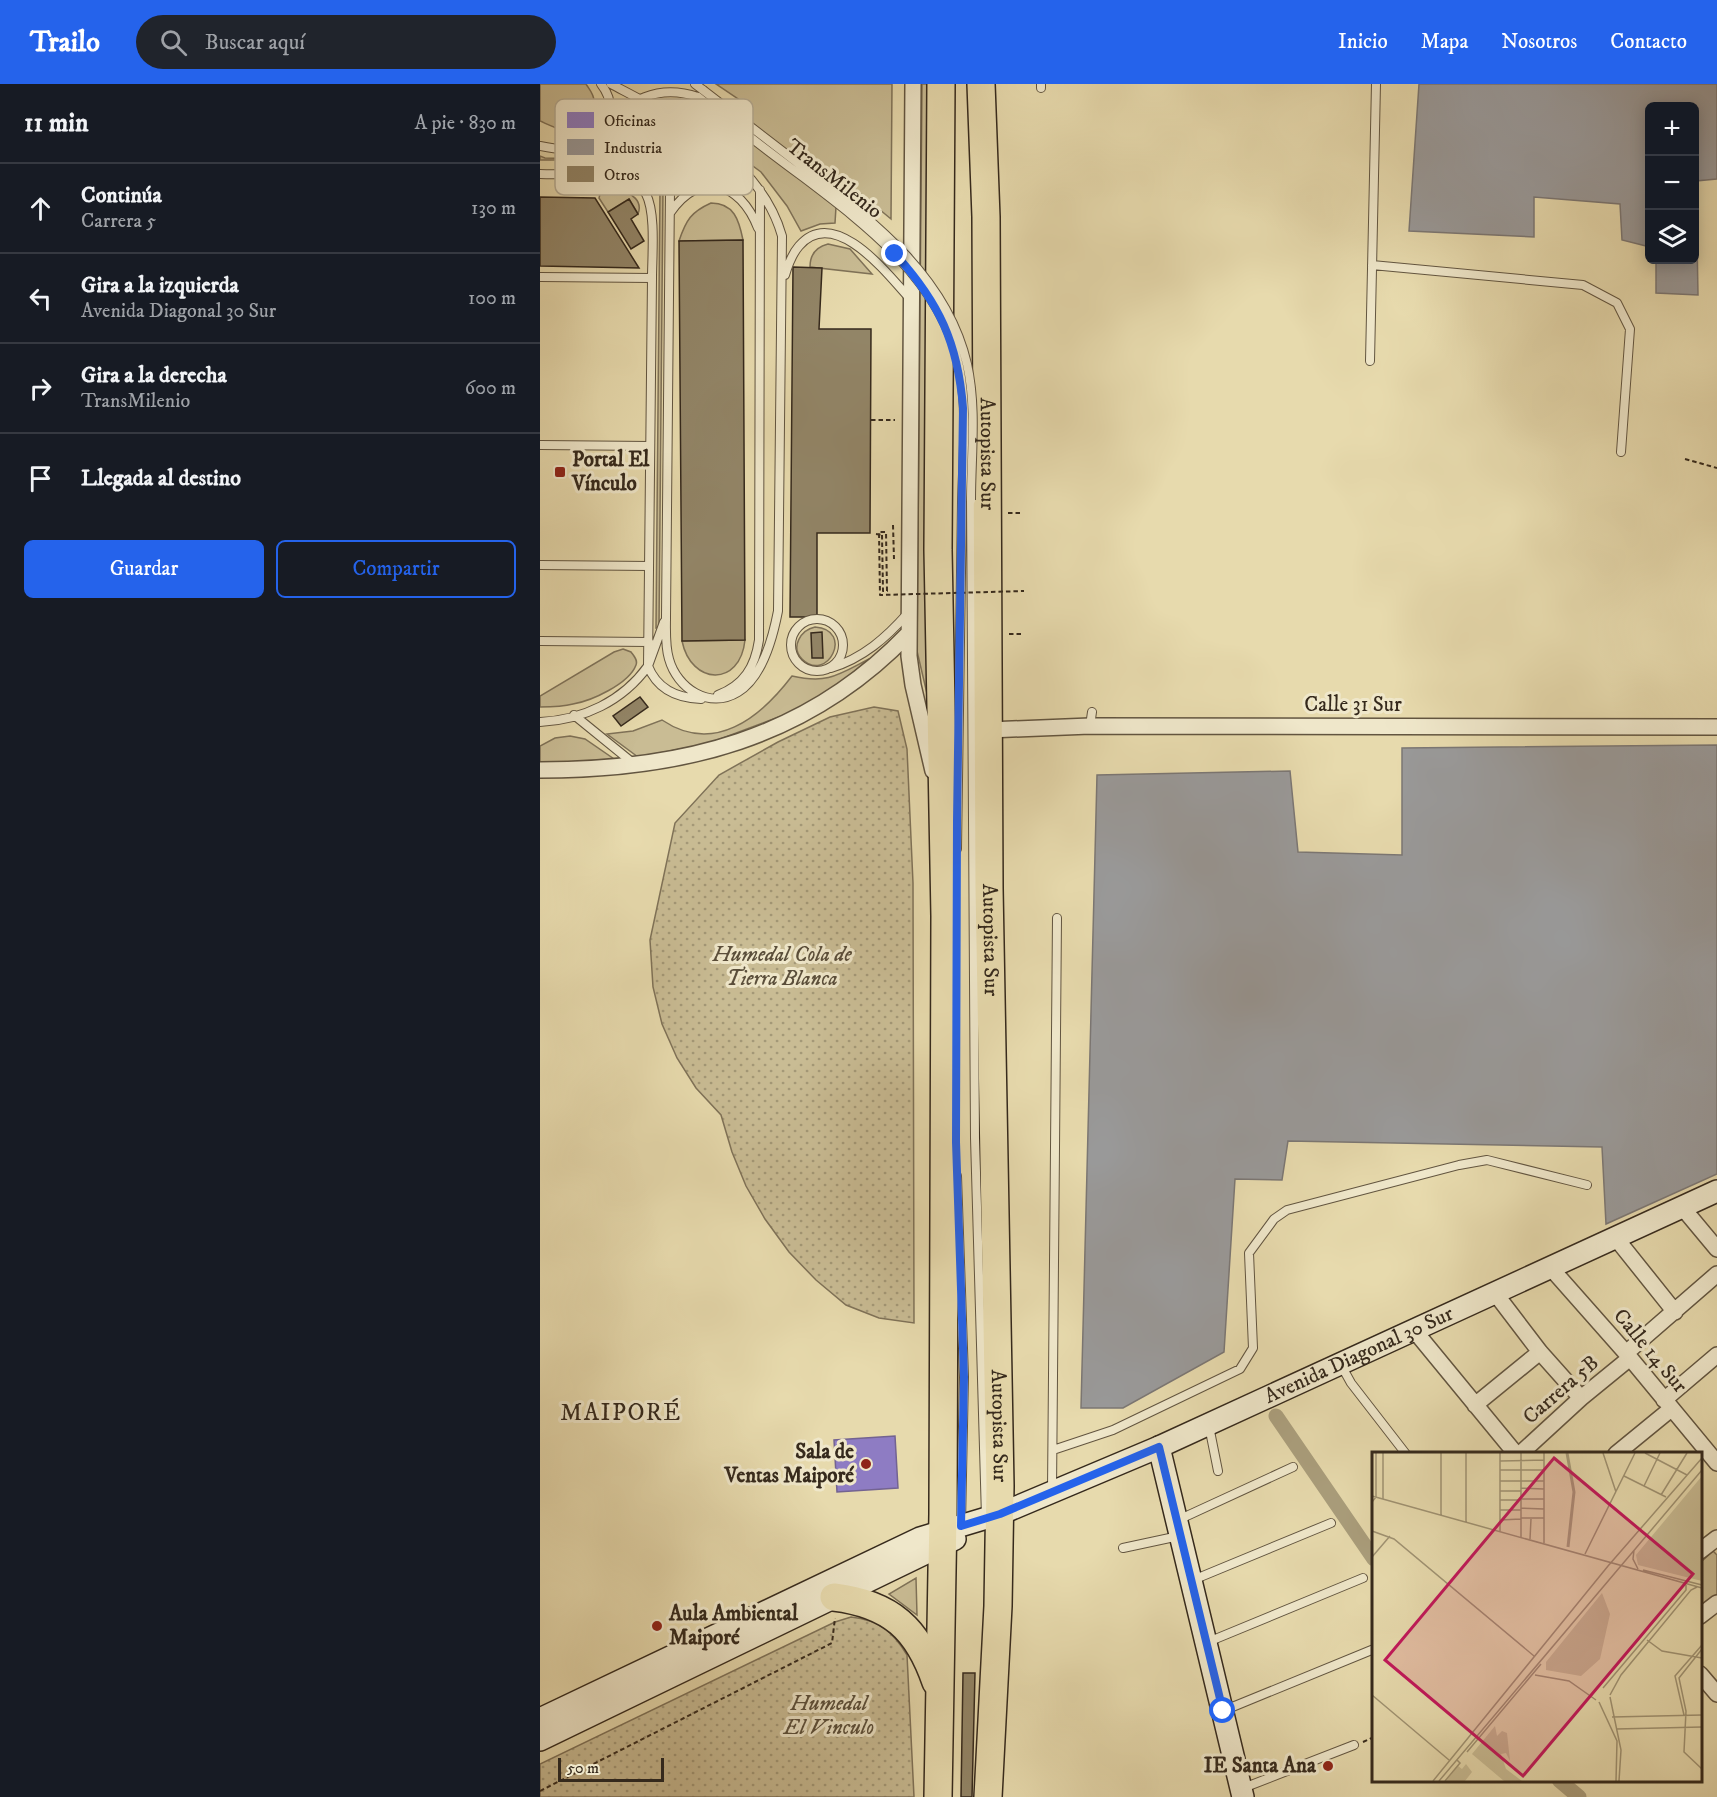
<!DOCTYPE html>
<html lang="es">
<head>
<meta charset="utf-8">
<style>
	body { margin:0; font-family:"IM FELL DW Pica",serif; background:#20242c; color:#f1f3f6 }
	.controls { position:absolute; right:18px; top:18px; display:grid; overflow:hidden; border-radius:9px; box-shadow:0 3px 15px #0003 }
	.controls button { width:54px; height:54px; display:grid; place-items:center; padding:0; border:0; border-bottom:2px solid #363941; background:#171b24; color:#f1f3f6; font:30px sans-serif }
	.scale { position:absolute; left:18px; bottom:15px; width:106px; box-sizing:border-box; padding-left:6px; border:3px solid #35291c; border-top:0; font-size:16px; line-height:21px; white-space:nowrap; color:#35291c; -webkit-text-stroke:4px #efe7ca; paint-order:stroke }
	.stop { position:absolute; width:18px; height:18px; margin:-14px; border:4px solid #2563eb; border-radius:50%; background:#fff }
	.stop.end { background:#2563eb; border-color:#fff; box-shadow:0 2px 6px #0008 }
	.list { margin:0; padding:0; list-style:none }
	h2 { display:flex; justify-content:space-between; align-items:center; height:78px; margin:0; padding:0 24px; font-size:26px }
	h2 small { font-size:20px; font-weight:400; color:#9ea1a6 }
	.list li { display:grid; grid-template-columns:39px 1fr auto; gap:18px; align-items:center; box-sizing:border-box; height:90px; padding:0 24px; border-top:2px solid #363941 }
	.list b { display:block; font-size:22px; white-space:nowrap }
	.list p { margin:0; font-size:20px; white-space:nowrap; color:#9ea1a6 }
	.list em { font-size:20px; font-style:normal; color:#9ea1a6 }
	.actions { display:flex; gap:12px; padding:18px 24px }
	.actions a { flex:1; padding:14px 0; border:2px solid #2563eb; border-radius:9px; text-align:center; font-size:21px; color:#2563eb }
	.actions .main { background:#2563eb; color:#fff }
	.icon { flex:none; width:33px; height:33px; fill:none; stroke:currentColor; stroke-width:2; stroke-linecap:round; stroke-linejoin:round }
	.map { position:relative; flex:none; width:1177px; height:1713px; overflow:hidden }
	header { display:flex; align-items:center; gap:36px; box-sizing:border-box; height:84px; padding:0 30px; background:#2563eb; color:#fff }
	header strong { font-size:28px }
	nav { display:flex; gap:33px; margin-inline-start:auto; font-size:21px }
	.search { width:420px; height:54px; background:#20242c; display:flex; align-items:center; gap:15px; box-sizing:border-box; padding:0 21px; border-radius:33px; color:#9ea1a6; font-size:22px }
	main { display:flex }
	aside { flex:1; background:#171b24 }
	.map>svg:first-child { display:block }
	.green { fill:#c9bc94; stroke:#7f7258; stroke-width:1.5 }
	.park { fill:url(#park-dots); stroke:#7f7258; stroke-width:1.5 }
	.offices { fill:#8e7cc3; stroke:#736391; stroke-width:1.5 }
	.industry { fill:#999; stroke:#7b7774; stroke-width:1.5 }
	.lines { fill:none; stroke-linecap:round; stroke-linejoin:round }
	.canal { stroke:#aa9e7c; stroke-width:15 }
	.building { fill:#928567; stroke:#35291c; stroke-width:1.5 }
	.lane-casing { stroke:#625540; stroke-width:10 }
	.street-casing { stroke:#625540; stroke-width:18 }
	.secondary-casing { stroke:#35291c; stroke-width:24 }
	.highway-casing { stroke:#35291c; stroke-width:30 }
	.path { stroke:#35291c; stroke-width:2; stroke-dasharray:4.5 3; stroke-linecap:butt }
	.lane { stroke:#efe7ca; stroke-width:8 }
	.street { stroke:#efe7ca; stroke-width:15 }
	.secondary { stroke:#efe7ca; stroke-width:21 }
	.highway { stroke:#e7daad; stroke-width:27 }
	.lane-bridge-casing { stroke:#625540; stroke-width:10; stroke-linecap:butt }
	.path-bridge { stroke:#35291c; stroke-width:2; stroke-dasharray:4.5 3; stroke-linecap:butt }
	.lane-bridge { stroke:#efe7ca; stroke-width:8 }
	.route { stroke:#2563eb; stroke-width:8 }
	.poi-dot { fill:#8f2418; stroke:#efe7ca; stroke-width:2 }
	.labels { text-anchor:middle; dominant-baseline:central; stroke-width:6; stroke-linejoin:round; paint-order:stroke }
	.street-label { font-size:21px; fill:#35291c; stroke:#efe7ca }
	.poi-label { font-size:21px; font-weight:bold; fill:#35291c; stroke:#efe7ca; text-anchor:start }
	.park-label { font-size:21px; font-style:italic; fill:#5a4e3a; stroke:#efe7ca }
	.quarter-label { font-size:24px; letter-spacing:1.5px; fill:#35291c; stroke:#efe7ca }
	.inset-river { fill:none; stroke:#aa9e7c; stroke-width:3 }
	.inset-road { fill:none; stroke:#a09373; stroke-width:1.5 }
	.view { fill:#c2185b; fill-opacity:0.15; stroke:#c2185b; stroke-width:3 }
	.inset-edge { fill:none; stroke:#35291c; stroke-width:3 }
	.key { fill:#efe7ca; stroke:#b7ae96; stroke-width:1.5 }
	.key-label { font-size:16px; fill:#35291c }
</style>
</head>
<body>
<header>
<strong>Trailo</strong>
<div class="search"><svg class="icon" aria-label="search" viewBox="0 0 24 24"><circle cx="10" cy="10" r="6"/><path d="M15 15l6 6"/></svg>Buscar aquí</div>
<nav><a>Inicio</a><a>Mapa</a><a>Nosotros</a><a>Contacto</a></nav>
</header>
<main>
<aside>
<h2>11 min<small>A pie · 830 m</small></h2>
<ul class="list">
<li><svg class="icon" aria-label="ahead" viewBox="0 0 24 24"><path d="M12 20V5M6 11l6-6 6 6"/></svg><div><b>Continúa</b><p>Carrera 5</p></div><em>130 m</em></li>
<li><svg class="icon" aria-label="left" viewBox="0 0 24 24"><path d="M17 20v-9H6M10 6l-5 5 5 5"/></svg><div><b>Gira a la izquierda</b><p>Avenida Diagonal 30 Sur</p></div><em>100 m</em></li>
<li><svg class="icon" aria-label="right" viewBox="0 0 24 24"><path d="M7 20v-9h11M14 6l5 5-5 5"/></svg><div><b>Gira a la derecha</b><p>TransMilenio</p></div><em>600 m</em></li>
<li><svg class="icon" aria-label="arrive" viewBox="0 0 24 24"><path d="M6 21V4h12l-3 4 3 4H6"/></svg><div><b>Llegada al destino</b></div></li>
</ul>
<div class="actions"><a class="main">Guardar</a><a>Compartir</a></div>
</aside>
<div class="map">
<svg width="1177" height="1713" viewBox="0 0 1177 1713">
	<defs>
		<pattern id="park-dots" width="8" height="8" patternUnits="userSpaceOnUse" patternTransform="scale(1.5)"><rect width="8" height="8" fill="#c9bc94"/><path d="M2 2h.1M6 6h.1" fill="none" stroke="#a49978" stroke-width="1.8" stroke-linecap="round"/></pattern>
	</defs>
	<rect width="100%" height="100%" fill="#e7daad"/>
	<filter id="stains"><feTurbulence type="fractalNoise" baseFrequency=".00333" numOctaves="4"/><feColorMatrix values="0 0 0 0 .2 0 0 0 0 .09 0 0 0 0 .02 0 0 0 .5 -.17"/></filter>
	<radialGradient id="worn" r=".72"><stop offset=".6" stop-color="#630" stop-opacity="0"/><stop offset="1" stop-color="#630" stop-opacity=".3"/></radialGradient>
	<!-- green -->
	<path class="green" d="M0,0H46C49,5 54,10 54,17C55,32 37,48 23,46C15,44 7,40 0,37Z
		M176,0H352L351,135L298,91L295,139L280,140L261,147L247,122L221,88L132,23L137,17L157,22L187,44L204,19Z
		M382,0H389L388,614L377,567Z
		M89,66C113,67 119,82 123,104L119,543L116,544L120,104C117,95 112,86 103,82C90,74 20,76 0,76V72L5,74L49,75Z
		M80,107C92,109 103,117 98,130L89,115L68,128L59,114L60,110Z
		M171,119C194,119 199,136 203,156L139,157C146,136 151,128 171,119Z
		M288,160L310,165L332,190L270,183C270,171 276,163 288,160Z
		M275,543C315,546 287,600 262,575C250,563 261,546 275,543Z
		M205,556C200,604 151,601 142,557Z
		M83,565L91,568C94,572 98,576 96,581C89,600 51,617 33,620C22,623 11,623 0,623V612L74,568Z
		M329,575L288,609L244,631L167,660L98,673L67,650L93,647L122,636C174,671 220,634 252,592C288,600 298,591 329,575Z
		M30,652L45,655L77,677L0,679V662L15,654Z
		M1173,1467L1177,1471V1510L1161,1523V1478Z
		M376,1494L377,1531L349,1510Z"/>
	<!-- park -->
	<path class="park" d="M334,623L358,627L367,665L373,799L374,1239L339,1234L306,1221L276,1196L249,1168L225,1135L206,1102L192,1068L181,1031L156,1004L137,974L122,940L113,903L110,856L135,739L179,691L238,658L290,633Z
		M311,1533C339,1536 353,1548 367,1571L374,1713H0V1680L295,1538Z"/>
	<!-- offices -->
	<path class="offices" d="M355,1352L358,1404L297,1408L294,1356Z"/>
	<!-- industry -->
	<path class="industry" d="M879,0H1177V95L1156,97L1158,211L1116,209V176H1154V22H1110V163L1082,156L1080,120L994,113V153L869,147Z
		M1177,661V1090L1066,1140L1062,1063L748,1057L742,1096L695,1095L684,1268L583,1324H541L557,691L750,687L758,768L862,771V664Z"/>
	<g class="lines">
		<!-- canal -->
		<path class="canal" d="M736,1332L834,1475
			M1019,1696L1039,1713"/>
	</g>
	<!-- building -->
	<path class="building" d="M0,113L55,114L99,184L0,182Z
		M89,115L98,130L91,135L104,157L91,165L68,128Z
		M203,156L205,556L142,557L139,157Z
		M253,183L282,184L279,245H331L330,449H277V533H250Z
		M282,548L283,574H272L271,549Z
		M100,613L108,623L81,642L73,632Z
		M423,1589H435L432,1713H421Z"/>
	<g class="lines">
		<!-- lane casing -->
		<g class="lane-casing">
			<path id="lane" d="M155,0L163,6
				M501,0V4
				M64,47C86,15 119,0 158,13
				M49,60C70,45 78,22 61,0
				M0,62C9,64 19,66 28,65C80,62 122,27 130,106L126,533C126,547 125,562 129,575C137,604 169,626 198,608C223,593 233,553 238,527L242,152C220,74 137,35 71,0
				M0,90C19,91 74,88 88,95C94,97 102,104 106,110C116,129 112,172 112,194L108,582C83,617 43,636 0,638
				M130,129C160,85 200,98 218,144
				M832,181L1043,201L1077,219L1090,245L1081,368
				M245,191C248,181 252,170 259,162C295,120 349,192 371,216
				M0,193L112,194
				M830,277L836,0
				M0,361L110,362
				M431,416L435,1054L446,1433
				M0,481L109,482
				M251 561a26 26 0 1 1 52 0a26 26 0 1 1-52 0Z
				M124,538L108,582C117,605 136,614 161,615
				M0,557L109,558
				M291,584C323,574 346,554 368,529
				M178,611C204,601 215,583 219,556L220,106
				M34,631L93,679
				M550,642L552,628
				M417,765L422,419
				M417,1092L424,1293L421,1440
				M801,1281L811,1299L866,1370
				M669,1342L678,1387
				M513,1366L573,1346L700,1285L713,1264L709,1169L734,1135L747,1126L919,1081L947,1076L1047,1101
				M512,1407L517,834
				M638,1436L753,1383
				M583,1464L639,1452
				M653,1496L791,1439
				M668,1558L823,1494
				M685,1626L834,1565
				M702,1702L711,1701L814,1661"/>
		</g>
		<!-- street casing -->
		<g class="street-casing">
			<path id="street" d="M373,0L369,572L373,601L393,687
				M449,646L550,642L1177,643
				M0,686C142,686 267,655 368,550
				M1142,1123L1177,1165
				M1075,1153L1135,1228
				M1010,1183L1086,1269L1177,1379
				M955,1209L1000,1268L1041,1314
				M874,1246L976,1370
				M1086,1269L1177,1190
				M1124,1316L1177,1271
				M935,1321L1000,1268
				M980,1370L1041,1314L1090,1274
				M1076,1370L1131,1325
				M1160,1467L1177,1454
				M1160,1532L1177,1519
				M1160,1590L1177,1610"/>
		</g>
		<!-- secondary casing -->
		<g class="secondary-casing">
			<g id="secondary">
				<path d="M619,1363L703,1713"/>
				<path id="s1" d="M0,1635L380,1454L460,1430L619,1363L1177,1107"/>
				<path d="M0,1656L415,1455"/>
			</g>
		</g>
		<!-- highway casing -->
		<g class="highway-casing">
			<g id="highway">
				<path id="s2" d="M441,0L446,133L449,804L460,1402L458,1522L448,1713"/>
				<path d="M294,1513C351,1520 378,1545 396,1598"/>
				<path d="M398,1713L403,1430L405,832L398,466L401,0"/>
			</g>
		</g>
		<!-- path -->
		<path class="path" d="M331,336H355
			M1145,375L1177,384
			M468,429H480
			M353,441L354,475
			M336,450L342,451
			M469,550H484
			M823,1658L834,1653
			M0,1707L292,1559L295,1534"/>
		<!-- lane -->
		<use href="#lane" class="lane"/>
		<!-- street -->
		<use href="#street" class="street"/>
		<!-- secondary -->
		<use href="#secondary" class="secondary"/>
		<!-- highway -->
		<use href="#highway" class="highway"/>
		<!-- lane-bridge casing -->
		<g class="lane-bridge-casing">
			<path id="lane-bridge" d="M163,6C198,33 233,60 268,87C334,138 407,193 427,280C437,324 431,372 431,416
				M158,13C192,39 225,65 259,90C325,140 401,196 419,282C428,326 423,374 422,419"/>
		</g>
		<!-- path-bridge -->
		<path class="path-bridge" d="M342,451L343,507H347L346,448H339L340,511L484,507"/>
		<!-- lane-bridge -->
		<use href="#lane-bridge" class="lane-bridge"/>
	</g>
	<g class="lines">
		<!-- route -->
		<path class="route" d="M355,170C399,218 418,259 423,324L417,737L416,1058L424,1293L421,1442L460,1430L619,1363L683,1627"/>
	</g>
	<!-- markers -->
	<g class="poi-dot">
		<rect x="14" y="382" width="12" height="12" rx="3"/>
		<circle cx="326" cy="1380" r="6"/>
		<circle cx="117" cy="1542" r="6"/>
		<circle cx="788" cy="1682" r="6"/>
	</g>
	<g class="labels">
		<!-- street labels -->
		<g class="street-label">
			<text transform="translate(294 95) rotate(38)">TransMilenio</text>
			<text stroke="none"><textPath href="#s2" startOffset="370">Autopista Sur</textPath></text>
			<text x="813" y="621">Calle 31 Sur</text>
			<text stroke="none"><textPath href="#s2" startOffset="856">Autopista Sur</textPath></text>
			<text transform="translate(1110 1267) rotate(50)">Calle 14 Sur</text>
			<text stroke="none"><textPath href="#s1" startOffset="897">Avenida Diagonal 30 Sur</textPath></text>
			<text transform="translate(1021 1306) rotate(-41)">Carrera 5B</text>
			<text stroke="none"><textPath href="#s2" startOffset="1342">Autopista Sur</textPath></text>
		</g>
		<!-- poi labels -->
		<g class="poi-label">
			<text x="32" y="376">Portal El<tspan x="32" dy="24">Vínculo</tspan></text>
			<text x="314" y="1368" text-anchor="end">Sala de<tspan x="314" dy="24">Ventas Maiporé</tspan></text>
			<text x="129" y="1530">Aula Ambiental<tspan x="129" dy="24">Maiporé</tspan></text>
			<text x="776" y="1682" text-anchor="end">IE Santa Ana</text>
		</g>
		<!-- park labels -->
		<g class="park-label">
			<text x="242" y="871">Humedal Cola de<tspan x="242" dy="24">Tierra Blanca</tspan></text>
			<text x="289" y="1620">Humedal<tspan x="289" dy="24">El Vinculo</tspan></text>
		</g>
		<!-- quarter labels -->
		<g class="quarter-label">
			<text x="81" y="1329">MAIPORÉ</text>
		</g>
	</g>
	<!-- overview -->
	<g transform="translate(832 1368)">
		<rect width="330" height="330" fill="#e7daad"/>
		<path d="M123,274L125,284L130,279L135,281L138,309L134,301L129,302L134,317L150,329H132L100,302ZM94,312L100,320L93,329H74L86,314L90,317Z" fill="#c9bc94"/>
		<path d="M330,24V129L266,113L264,103ZM230,141L238,162L228,207L209,224L174,218V210Z" fill="#c9bc94"/>
		<path class="inset-river" d="M195,1L202,40L196,95"/>
		<path class="inset-road" d="M11,1V47M69,1V63M94,1V70M128,1V79M149,1V85M231,1L244,40M273,1L315,23M128,9L172,8M128,18H172M252,24L294,45M128,29H172M272,34L288,1M149,36L172,37M128,39H149M289,43L315,1M0,44L330,136M149,47H172M128,48H149M0,50L4,45V1M149,56L172,57M128,58H149M149,66H172M128,68L149,67M0,79L22,87L162,204M158,87L159,67M172,91V1M262,98L261,107L266,117M213,102L263,1M0,105L18,84M271,118L330,133M275,188L290,199L330,206M330,197L307,226L314,259L312,300L330,317M163,223L197,229L224,248M231,236L314,138V133M0,243L77,308M238,243L249,223L319,138L325,135M238,245L249,298L247,329M227,250L245,289L244,329M312,263L303,224L330,193M240,265L330,263M244,277L330,275M95,300L169,212M61,329L236,114L330,6M67,329L330,18M73,329L88,311L85,308"/>
		<path class="view" d="M182,6L321,122L151,324L13,208Z"/>
		<rect width="330" height="330" class="inset-edge"/>
	</g>
	<!-- legend -->
	<rect x="15" y="15" width="198" height="96" rx="9" class="key"/>
	<rect x="27" y="28" width="27" height="16" fill="#8e7cc3"/>
	<rect x="27" y="55" width="27" height="16" fill="#999"/>
	<rect x="27" y="82" width="27" height="16" fill="#928567"/>
	<g class="key-label">
		<text x="64" y="42">Oficinas</text>
		<text x="64" y="69">Industria</text>
		<text x="64" y="96">Otros</text>
	</g>
	<rect width="100%" height="100%" filter="url(#stains)"/>
	<rect width="100%" height="100%" fill="url(#worn)"/>
</svg>
<div class="controls">
<button>+</button>
<button>−</button>
<button><svg class="icon" aria-label="layers" viewBox="0 0 24 24"><path d="M12 4l9 5-9 5-9-5zM3 14l9 5 9-5"/></svg></button>
</div>
<div class="scale">50 m</div>
<div class="stop" style="left:683px;top:1627px"></div>
<div class="stop end" style="left:355px;top:170px"></div>
</div>
</main>
</body>
</html>
